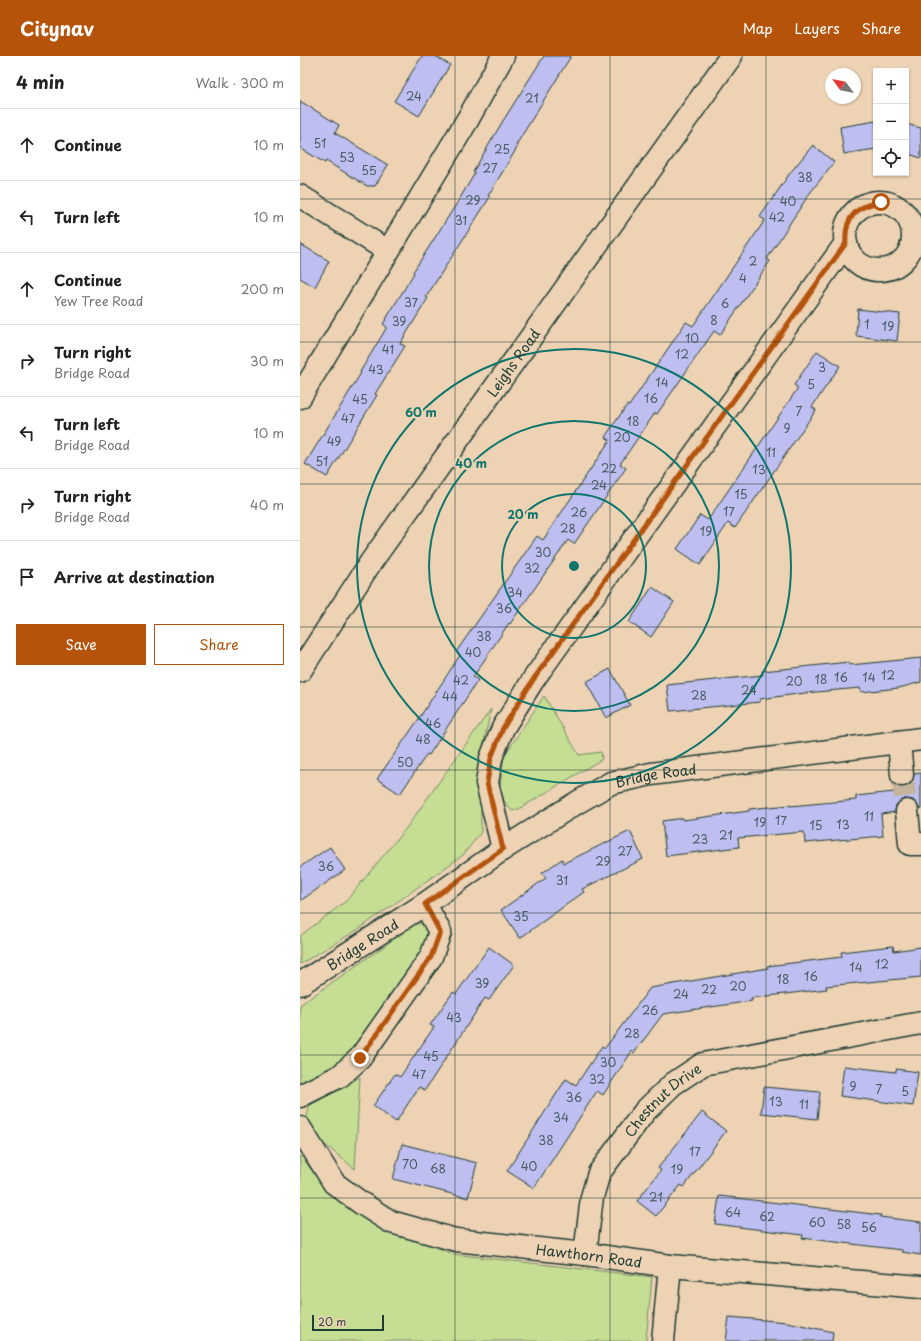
<!DOCTYPE html>
<html lang="en">
<head>
<meta charset="utf-8">
<style>
	body { margin:0; font-family:"Playpen Sans",sans-serif; background:#f2f2f2; color:#222 }
	.controls { position:absolute; right:12px; top:12px; display:grid; overflow:hidden; border-radius:0px; box-shadow:0 1px 3px #0004 }
	.controls button { width:36px; height:36px; display:grid; place-items:center; padding:0; border:0; border-bottom:1px solid #e0e0e0; background:#fff; color:#222; font:20px sans-serif }
	.compass { position:absolute; left:525px; top:12px; width:36px; height:36px; border-radius:50%; background:#fff; box-shadow:0 1px 3px #0004; rotate:303deg }
	.scale { position:absolute; left:12px; bottom:10px; width:72px; box-sizing:border-box; padding-left:4px; border:2px solid #1f3d34; border-top:0; font-size:11px; line-height:14px; white-space:nowrap; color:#1f3d34; -webkit-text-stroke:3px #edd2b4; paint-order:stroke }
	.stop { position:absolute; width:12px; height:12px; margin:-9px; border:3px solid #b45309; border-radius:50%; background:#fff }
	.stop.end { background:#b45309; border-color:#fff; box-shadow:0 1px 4px #0008 }
	.list { margin:0; padding:0; list-style:none }
	h2 { display:flex; justify-content:space-between; align-items:center; height:52px; margin:0; padding:0 16px; font-size:17px }
	h2 small { font-size:13px; font-weight:400; color:#767676 }
	.list li { display:grid; grid-template-columns:26px 1fr auto; gap:12px; align-items:center; box-sizing:border-box; height:72px; padding:0 16px; border-top:1px solid #e0e0e0 }
	.list b { display:block; font-size:15px; white-space:nowrap }
	.list p { margin:0; font-size:13px; white-space:nowrap; color:#767676 }
	.list em { font-size:13px; font-style:normal; color:#767676 }
	.actions { display:flex; gap:8px; padding:12px 16px }
	.actions a { flex:1; padding:9px 0; border:1px solid #b45309; border-radius:0px; text-align:center; font-size:14px; color:#b45309 }
	.actions .main { background:#b45309; color:#fff }
	.icon { flex:none; width:22px; height:22px; fill:none; stroke:currentColor; stroke-width:2; stroke-linecap:round; stroke-linejoin:round }
	.map { position:relative; flex:none; width:621px; height:1285px; overflow:hidden }
	header { display:flex; align-items:center; gap:24px; box-sizing:border-box; height:56px; padding:0 20px; background:#b45309; color:#fff }
	header strong { font-size:19px }
	nav { display:flex; gap:22px; margin-inline-start:auto; font-size:14px }
	main { display:flex }
	aside { flex:1; background:#fff }
	.map>svg:first-child { display:block }
	.green { fill:#c5de94; stroke:#728e64 }
	.building { fill:#bebef0; stroke:#1f3d34 }
	.lines { fill:none; stroke-linecap:round; stroke-linejoin:round }
	.minor-tunnel { stroke:#c4b49a; stroke-width:22; stroke-dasharray:22 11; stroke-linecap:butt }
	.minor-casing { stroke:#1f3d34; stroke-width:25 }
	.minor { stroke:#edd2b4; stroke-width:22 }
	.route { stroke:#b45309; stroke-width:5 }
	.grid { fill:none; stroke:#1f3d34; stroke-width:1; stroke-opacity:0.55 }
	.ring { fill:none; stroke:#0f766e; stroke-width:2 }
	.labels { text-anchor:middle; dominant-baseline:central; stroke-width:4; stroke-linejoin:round; paint-order:stroke }
	.number-label { font-size:12px; fill:#475d63 }
	.street-label { font-size:14px; fill:#1f3d34; stroke:#edd2b4 }
	.centre { fill:#0f766e; stroke:#edd2b4; stroke-width:2 }
	.ring-label { font-size:12px; text-anchor:middle; font-weight:bold; fill:#0f766e; stroke:#edd2b4; stroke-width:4; stroke-linejoin:round; paint-order:stroke }
</style>
</head>
<body>
<header>
<strong>Citynav</strong>
<nav><a>Map</a><a>Layers</a><a>Share</a></nav>
</header>
<main>
<aside>
<h2>4 min<small>Walk · 300 m</small></h2>
<ul class="list">
<li><svg class="icon" aria-label="ahead" viewBox="0 0 24 24"><path d="M12 20V5M6 11l6-6 6 6"/></svg><div><b>Continue</b></div><em>10 m</em></li>
<li><svg class="icon" aria-label="left" viewBox="0 0 24 24"><path d="M17 20v-9H6M10 6l-5 5 5 5"/></svg><div><b>Turn left</b></div><em>10 m</em></li>
<li><svg class="icon" aria-label="ahead" viewBox="0 0 24 24"><path d="M12 20V5M6 11l6-6 6 6"/></svg><div><b>Continue</b><p>Yew Tree Road</p></div><em>200 m</em></li>
<li><svg class="icon" aria-label="right" viewBox="0 0 24 24"><path d="M7 20v-9h11M14 6l5 5-5 5"/></svg><div><b>Turn right</b><p>Bridge Road</p></div><em>30 m</em></li>
<li><svg class="icon" aria-label="left" viewBox="0 0 24 24"><path d="M17 20v-9H6M10 6l-5 5 5 5"/></svg><div><b>Turn left</b><p>Bridge Road</p></div><em>10 m</em></li>
<li><svg class="icon" aria-label="right" viewBox="0 0 24 24"><path d="M7 20v-9h11M14 6l5 5-5 5"/></svg><div><b>Turn right</b><p>Bridge Road</p></div><em>40 m</em></li>
<li><svg class="icon" aria-label="arrive" viewBox="0 0 24 24"><path d="M6 21V4h12l-3 4 3 4H6"/></svg><div><b>Arrive at destination</b></div></li>
</ul>
<div class="actions"><a class="main">Save</a><a>Share</a></div>
</aside>
<div class="map">
<svg width="621" height="1285" viewBox="0 0 621 1285">
	<rect width="100%" height="100%" fill="#edd2b4"/>
	<filter id="ink" filterUnits="userSpaceOnUse"><feTurbulence type="fractalNoise" baseFrequency=".025" numOctaves="2"/><feDisplacementMap in="SourceGraphic" scale="8" xChannelSelector="R" yChannelSelector="G"/><feConvolveMatrix kernelMatrix="1 2 1 2 8 2 1 2 1" color-interpolation-filters="sRGB"/></filter>
	<g filter="url(#ink)">
		<!-- green -->
		<path class="green" d="M244,640L279,699L301,696L302,703L219,753L212,755L204,745L200,730L204,700Z
			M191,653L178,714L181,752V776L163,799L59,873L0,908V880L46,845L107,771Z
			M117,867L127,870L129,882L53,999L0,1032V949Z
			M60,1021L55,1113L13,1079L6,1068L9,1050Z
			M0,1099L23,1129L67,1165L153,1198L352,1221L346,1285H0Z"/>
		<!-- building -->
		<path class="building" d="M122,0H135L150,9L119,60L94,45Z
			M244,0H271L216,89L218,90L188,140L190,141L126,241L128,242L100,288L105,290L75,338L77,339L27,421L5,408L61,317L60,316L87,271L83,268L114,217L113,216L157,147L175,117L173,116L201,68Z
			M0,45L39,69L35,77L88,109L75,130H67L26,105L25,107L0,92Z
			M576,65V93L544,98L540,71Z
			M606,68L621,72V102L606,97Z
			M513,89L534,106L510,137L494,161L467,203L470,205L420,279L414,275L357,358L355,357L320,408L326,412L274,488L268,484L210,568L209,567L173,621L178,624L129,699L127,698L100,738L77,723L116,667L160,599L156,596L237,480L243,484L310,384L305,381L327,349L329,350L386,266L393,270L465,164L460,161L490,117Z
			M0,188L29,205L15,231L0,222Z
			M558,253L600,258L597,285L556,280Z
			M517,295L540,310L512,351L516,354L435,472L428,467L400,509L377,493L400,459L408,464L498,332L494,329Z
			M352,531L374,546L351,581L329,566Z
			M621,602V626L599,632L561,636L560,632L505,637L460,643V646L370,655L367,629L463,619L462,615L483,613L549,606L550,609Z
			M310,613L330,649L306,662L286,626Z
			M621,717V753H619L617,748L613,744L605,743L600,745L596,749L595,756L581,758L583,780L505,787L504,776L438,782L439,791L366,800L362,765L383,762V764L449,755V753L490,749V750L556,744V740L594,736L593,727L597,730L603,731L609,729L613,725L614,718Z
			M330,775L343,803L282,833L284,836L220,882L201,854L246,822L242,817L262,803L264,807Z
			M30,791L45,814L0,845V811Z
			M593,890L594,895L621,891V921L526,930L527,933L451,942L452,945L363,958L334,997L332,995L303,1039L297,1035L234,1132L207,1115L266,1023L276,1029L302,990L305,992L350,932L468,912L467,910L542,901L541,896Z
			M189,891L214,909L189,944L185,942L125,1034L119,1031L96,1066L73,1050L95,1018L100,1021L134,971L130,969L153,936L156,938Z
			M544,1010L596,1016V1013L618,1016L613,1050L540,1040Z
			M464,1031L520,1036L517,1063L461,1057Z
			M402,1056L426,1075L384,1131L381,1129L356,1160L337,1145L361,1114L358,1112Z
			M102,1088L177,1107L168,1142L93,1123Z
			M419,1140L581,1159L580,1161L621,1166V1199L602,1196V1194L502,1182L503,1179L415,1168Z
			M429,1261L487,1266L533,1276L532,1285H426Z"/>
		<g class="lines">
			<!-- minor-tunnel -->
			<path class="minor-tunnel" d="M602,719L607,755"/>
			<!-- minor casing -->
			<g class="minor-casing">
				<g id="minor">
					<path d="M0,140L88,195"/>
					<circle cx="579" cy="180" r="34"/>
					<path d="M0,341L168,63L203,0"/>
					<path id="s1" d="M0,615L71,506L431,0"/>
					<path d="M599,686L602,719"/>
					<path d="M607,755L610,788H621"/>
					<path d="M203,793L187,727L191,702L203,672L233,624L546,187"/>
					<path id="s2" d="M0,928L125,848L203,793L278,746L311,727L351,718L621,683"/>
					<path d="M0,1040L40,1020L60,1002L131,901L140,876L125,848"/>
					<path id="s3" d="M0,1072L34,1127L61,1147L91,1166L156,1184L285,1198L370,1210L621,1231"/>
					<path id="s4" d="M285,1198L292,1141L299,1117L345,1055L373,1028L403,1008L621,967"/>
					<path d="M363,1285L370,1210"/>
				</g>
			</g>
			<!-- minor -->
			<use href="#minor" class="minor"/>
		</g>
	</g>
	<g class="lines" filter="url(#ink)">
		<!-- route -->
		<path class="route" d="M60,1002L131,901L140,876L125,848L203,793L187,727L191,702L203,672L233,624L546,187C544,162 557,149 581,146"/>
	</g>
	<!-- grid -->
	<path class="grid" d="M155,0V1285M310,0V1285M466,0V1285M0,143H621M0,286H621M0,428H621M0,571H621M0,714H621M0,857H621M0,999H621M0,1142H621"/>
	<!-- distance rings -->
	<g class="ring">
		<circle cx="274" cy="510" r="72"/>
		<circle cx="274" cy="510" r="145"/>
		<circle cx="274" cy="510" r="217"/>
	</g>
	<g class="labels">
		<!-- number labels -->
		<g class="number-label">
			<text x="114" y="40">24</text>
			<text x="232" y="42">21</text>
			<text x="20" y="87">51</text>
			<text x="202" y="93">25</text>
			<text x="47" y="101">53</text>
			<text x="190" y="112">27</text>
			<text x="69" y="114">55</text>
			<text x="505" y="121">38</text>
			<text x="173" y="144">29</text>
			<text x="488" y="145">40</text>
			<text x="477" y="161">42</text>
			<text x="161" y="164">31</text>
			<text x="453" y="205">2</text>
			<text x="443" y="222">4</text>
			<text x="111" y="246">37</text>
			<text x="425" y="247">6</text>
			<text x="414" y="264">8</text>
			<text x="99" y="265">39</text>
			<text x="567" y="268">1</text>
			<text x="588" y="270">19</text>
			<text x="392" y="282">10</text>
			<text x="88" y="293">41</text>
			<text x="382" y="298">12</text>
			<text x="522" y="311">3</text>
			<text x="76" y="313">43</text>
			<text x="362" y="326">14</text>
			<text x="511" y="328">5</text>
			<text x="351" y="342">16</text>
			<text x="60" y="343">45</text>
			<text x="499" y="355">7</text>
			<text x="48" y="362">47</text>
			<text x="333" y="365">18</text>
			<text x="487" y="372">9</text>
			<text x="322" y="381">20</text>
			<text x="34" y="385">49</text>
			<text x="471" y="396">11</text>
			<text x="22" y="405">51</text>
			<text x="309" y="412">22</text>
			<text x="459" y="413">13</text>
			<text x="299" y="429">24</text>
			<text x="441" y="438">15</text>
			<text x="429" y="455">17</text>
			<text x="279" y="456">26</text>
			<text x="268" y="472">28</text>
			<text x="406" y="475">19</text>
			<text x="243" y="496">30</text>
			<text x="232" y="512">32</text>
			<text x="215" y="536">34</text>
			<text x="204" y="552">36</text>
			<text x="184" y="580">38</text>
			<text x="173" y="596">40</text>
			<text x="588" y="619">12</text>
			<text x="541" y="621">16</text>
			<text x="569" y="621">14</text>
			<text x="521" y="623">18</text>
			<text x="161" y="624">42</text>
			<text x="494" y="625">20</text>
			<text x="449" y="634">24</text>
			<text x="399" y="639">28</text>
			<text x="150" y="640">44</text>
			<text x="133" y="667">46</text>
			<text x="123" y="683">48</text>
			<text x="105" y="706">50</text>
			<text x="569" y="760">11</text>
			<text x="481" y="764">17</text>
			<text x="460" y="766">19</text>
			<text x="543" y="768">13</text>
			<text x="516" y="769">15</text>
			<text x="426" y="779">21</text>
			<text x="400" y="783">23</text>
			<text x="325" y="795">27</text>
			<text x="303" y="805">29</text>
			<text x="26" y="810">36</text>
			<text x="262" y="824">31</text>
			<text x="221" y="860">35</text>
			<text x="582" y="908">12</text>
			<text x="556" y="911">14</text>
			<text x="511" y="920">16</text>
			<text x="483" y="923">18</text>
			<text x="182" y="927">39</text>
			<text x="438" y="930">20</text>
			<text x="409" y="933">22</text>
			<text x="381" y="938">24</text>
			<text x="350" y="954">26</text>
			<text x="154" y="961">43</text>
			<text x="332" y="977">28</text>
			<text x="131" y="1000">45</text>
			<text x="308" y="1006">30</text>
			<text x="119" y="1018">47</text>
			<text x="297" y="1023">32</text>
			<text x="553" y="1030">9</text>
			<text x="579" y="1033">7</text>
			<text x="605" y="1035">5</text>
			<text x="274" y="1041">36</text>
			<text x="476" y="1045">13</text>
			<text x="504" y="1048">11</text>
			<text x="261" y="1061">34</text>
			<text x="246" y="1084">38</text>
			<text x="395" y="1095">17</text>
			<text x="110" y="1108">70</text>
			<text x="229" y="1110">40</text>
			<text x="138" y="1112">68</text>
			<text x="377" y="1113">19</text>
			<text x="356" y="1141">21</text>
			<text x="433" y="1156">64</text>
			<text x="467" y="1160">62</text>
			<text x="517" y="1166">60</text>
			<text x="544" y="1168">58</text>
			<text x="569" y="1171">56</text>
		</g>
		<!-- street labels -->
		<g class="street-label">
			<text stroke="none"><textPath href="#s1" startOffset="375">Leighs Road</textPath></text>
			<text stroke="none"><textPath href="#s2" startOffset="416">Bridge Road</textPath></text>
			<text stroke="none"><textPath href="#s2" startOffset="74">Bridge Road</textPath></text>
			<text stroke="none"><textPath href="#s4" startOffset="180">Chestnut Drive</textPath></text>
			<text stroke="none"><textPath href="#s3" startOffset="335">Hawthorn Road</textPath></text>
		</g>
	</g>
	<circle cx="274" cy="510" r="6" class="centre"/>
	<g class="ring-label">
		<text x="121" y="361">60 m</text>
		<text x="171" y="412">40 m</text>
		<text x="223" y="463">20 m</text>
	</g>
</svg>
<div class="controls">
<button>+</button>
<button>−</button>
<button><svg class="icon" aria-label="locate" viewBox="0 0 24 24"><circle cx="12" cy="12" r="6"/><path d="M12 2v4M12 18v4M2 12h4M18 12h4"/></svg></button>
</div>
<svg class="compass" viewBox="-18 -18 36 36"><path d="M0-13l5 13h-10z" fill="#e53935"/><path d="M0 13l5-13h-10z" fill="#767676"/></svg>
<div class="scale">20 m</div>
<div class="stop" style="left:581px;top:146px"></div>
<div class="stop end" style="left:60px;top:1002px"></div>
</div>
</main>
</body>
</html>
